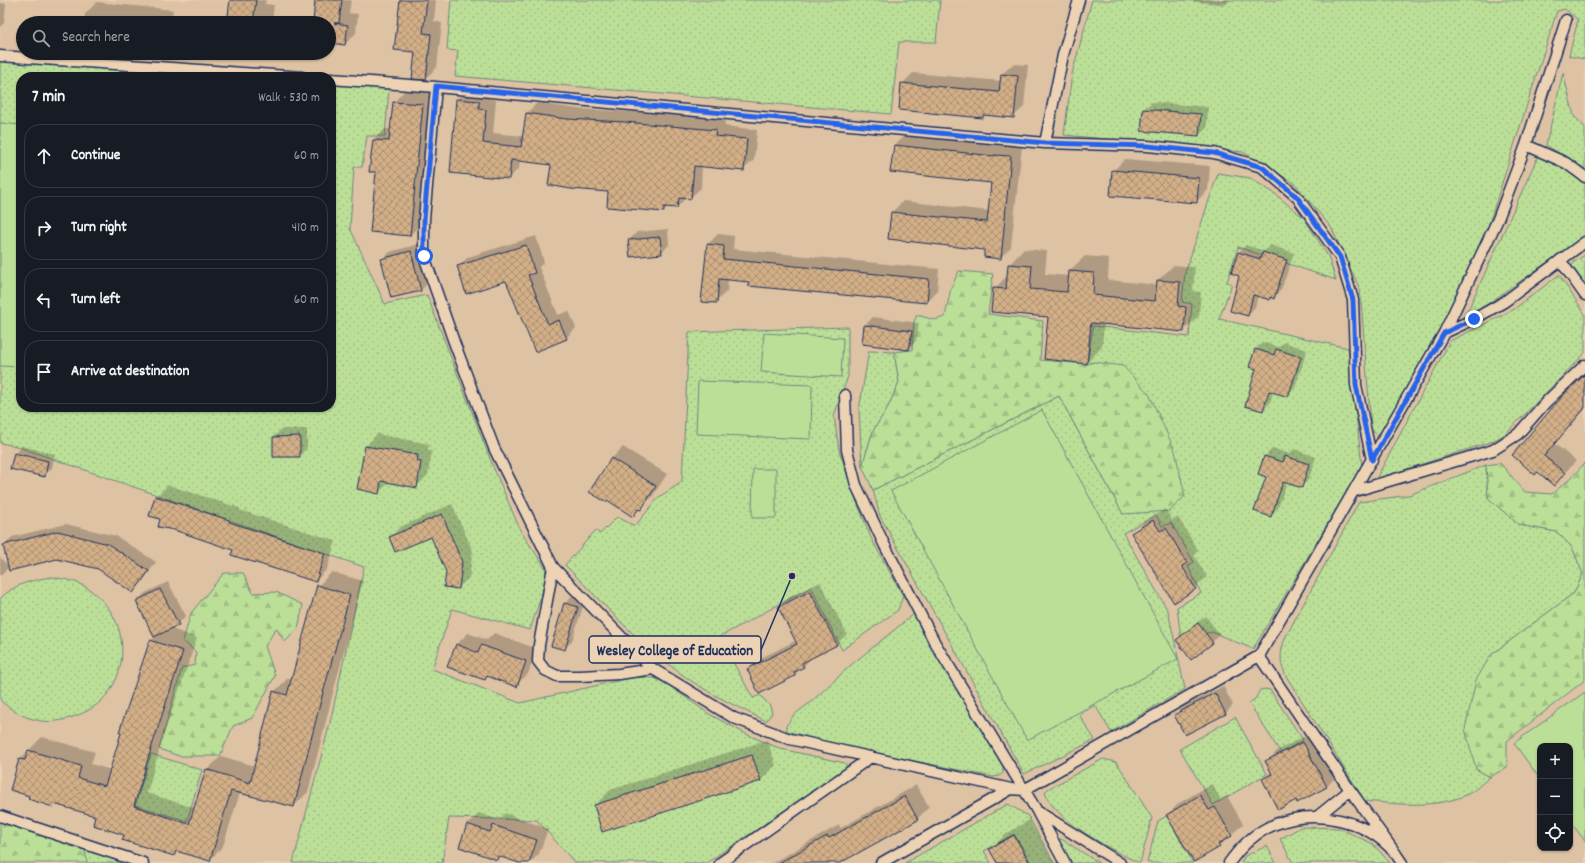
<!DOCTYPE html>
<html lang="en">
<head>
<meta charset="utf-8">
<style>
	body { margin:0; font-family:Dekko,sans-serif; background:#20242c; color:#f1f3f6 }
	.controls { position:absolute; right:12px; bottom:12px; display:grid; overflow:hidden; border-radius:8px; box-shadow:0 1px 3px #0004 }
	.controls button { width:36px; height:36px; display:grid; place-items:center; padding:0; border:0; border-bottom:1px solid #363941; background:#171b24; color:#f1f3f6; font:20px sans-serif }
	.stop { position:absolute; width:12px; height:12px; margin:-9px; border:3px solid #2563eb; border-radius:50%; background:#fff }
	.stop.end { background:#2563eb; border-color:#fff; box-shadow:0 1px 4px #0008 }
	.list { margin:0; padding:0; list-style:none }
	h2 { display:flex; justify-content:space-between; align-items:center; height:52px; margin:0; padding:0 16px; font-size:17px }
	h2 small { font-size:13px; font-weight:400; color:#9ea1a6 }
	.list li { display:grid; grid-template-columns:26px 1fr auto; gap:12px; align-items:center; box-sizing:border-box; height:64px; margin:0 8px 8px; padding:0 8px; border:1px solid #363941; border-radius:16px }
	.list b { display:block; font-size:15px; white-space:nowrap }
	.list em { font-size:13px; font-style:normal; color:#9ea1a6 }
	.icon { flex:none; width:22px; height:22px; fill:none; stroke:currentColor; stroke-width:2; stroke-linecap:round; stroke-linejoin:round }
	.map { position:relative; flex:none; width:1585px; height:863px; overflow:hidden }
	.search { position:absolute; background:#171b24; box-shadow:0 1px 3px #0004; left:16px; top:16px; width:320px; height:44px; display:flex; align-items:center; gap:10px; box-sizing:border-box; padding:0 14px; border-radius:22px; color:#9ea1a6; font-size:15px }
	.panel { position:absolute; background:#171b24; box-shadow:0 1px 3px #0004; left:16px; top:72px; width:320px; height:340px; border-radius:16px }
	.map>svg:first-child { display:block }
	.built { fill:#ddc2a3; fill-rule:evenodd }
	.green { fill:url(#green-dots); stroke:#6c877b }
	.forest { fill:url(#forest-firs); stroke:#6c877b }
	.pitch { fill:#bcdf98; stroke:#6c877b }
	.shadow { fill:#0003 }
	.building { fill:url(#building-cross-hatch); stroke:#1b2f5e }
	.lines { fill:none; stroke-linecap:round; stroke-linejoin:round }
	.lane-casing { stroke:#1b2f5e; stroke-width:13 }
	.lane { stroke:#edd2b4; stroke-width:10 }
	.route { stroke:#2563eb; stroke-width:5 }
	.leader { fill:none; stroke:#1b2f5e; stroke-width:1.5 }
	.callout-dot { fill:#1b2f5e; stroke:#edd2b4; stroke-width:1.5 }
	.callout { fill:#edd2b4; stroke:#1b2f5e; stroke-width:1.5 }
	.callout-label { font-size:15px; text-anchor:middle; font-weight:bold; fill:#1b2f5e }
</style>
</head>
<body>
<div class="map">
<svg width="1585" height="863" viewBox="0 0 1585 863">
	<defs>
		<pattern id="green-dots" width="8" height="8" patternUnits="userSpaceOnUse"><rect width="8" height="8" fill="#bcdf98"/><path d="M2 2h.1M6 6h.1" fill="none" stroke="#a1c085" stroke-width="1.8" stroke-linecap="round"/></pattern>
		<pattern id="forest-firs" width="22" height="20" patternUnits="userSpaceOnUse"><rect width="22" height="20" fill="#bcdf98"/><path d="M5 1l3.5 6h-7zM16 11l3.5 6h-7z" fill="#a1c085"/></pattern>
		<pattern id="building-cross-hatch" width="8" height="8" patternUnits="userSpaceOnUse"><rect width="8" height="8" fill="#d3af87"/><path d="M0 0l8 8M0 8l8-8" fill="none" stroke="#aa8f72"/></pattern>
	</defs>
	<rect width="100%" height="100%" fill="#edd2b4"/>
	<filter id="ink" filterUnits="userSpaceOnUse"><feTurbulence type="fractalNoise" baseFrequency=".025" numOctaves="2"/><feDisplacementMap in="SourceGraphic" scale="8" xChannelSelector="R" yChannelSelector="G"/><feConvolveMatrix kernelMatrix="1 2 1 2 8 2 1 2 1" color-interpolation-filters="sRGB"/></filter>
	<g filter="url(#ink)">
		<!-- built -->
		<path class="built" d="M0,0H1585V863H0ZM23,23H329V53H23ZM21,77H331V407H21ZM1540,746H1570V848H1540Z"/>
		<!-- green -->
		<path class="green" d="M451,0H940L936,42H899L891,114L455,76L458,51L447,50Z
			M1092,0H1585V59L1569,56L1578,20L1565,9L1557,11L1487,230L1435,343L1382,431L1377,434L1372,431L1371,426L1360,289L1331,227L1294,183L1243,152L1064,135L1072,74Z
			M0,59L233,77H21V407H331V84L389,89L385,136H367L362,167H354L350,228L385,304L427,295L492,464L521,532L545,567L547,578L530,630L452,609L432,669L520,703L634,677L654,678L667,684L709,714L748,735L781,749L845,763L847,768L844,772L706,863H575L537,820L449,818L442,863H293L330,723L364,567L16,446L0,443Z
			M1563,73L1574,116L1585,127V169L1546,145Z
			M1538,156L1562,165L1585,183V236L1466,319L1465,317Z
			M1218,173L1250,178L1274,193L1304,218L1328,256L1336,280L1238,247L1227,282L1232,284L1219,319L1348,348L1362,466L1253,649L1212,632L1181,639L1177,607L1201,593L1188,566L1194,562L1171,523L1162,526L1156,515L1123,533L1168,611L1185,689L1111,732L1095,705L1079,715L1095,740L1024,774L880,516L873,490L1059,396L1123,514L1094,362L1087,364L1093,326L1189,337L1192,304L1182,302L1185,273Z
			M1585,255V284L1572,266L1574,262Z
			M1559,275L1585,314V353L1505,434L1493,441L1376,479L1450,341L1513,310Z
			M848,327V376L834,416L839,450L854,495L871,538L903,596L898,610L842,650L811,587L719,637L753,698L760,695L770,706L772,713L766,721C736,706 703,691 676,670C635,640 601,601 565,565L596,530L600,534L617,517L635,526L659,497L682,482L689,332Z
			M869,351L894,352L899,382L888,407L873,431L862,466L859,410Z
			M1486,465L1488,498L1519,525L1557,532L1572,547L1583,574L1574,593L1491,655L1476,769L1490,777C1483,782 1476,790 1468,794C1437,809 1398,804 1365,801L1286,676C1279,661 1280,654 1285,638L1359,502L1409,495Z
			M52,577C59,579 68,579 75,582C87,586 97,595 105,604C128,630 128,675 102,700C93,709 82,714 70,718C60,721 47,723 37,720C22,717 11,710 0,700V599C14,584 32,580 52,577Z
			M914,614L1003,767V773L999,776L993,777L837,745L787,731L786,726L794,715L812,701L851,665Z
			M1266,689L1270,690L1303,740L1281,753L1249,703L1255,699L1260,690Z
			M1235,717L1267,774L1213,805L1180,749Z
			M151,754L202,770L187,821L135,805Z
			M1103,759L1116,762L1119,766L1152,818L1140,863C1116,853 1051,818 1045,792L1048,789Z
			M1008,804L1028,816L1054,863H1031L1014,834L984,851L991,863H905Z
			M1167,816L1193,863H1147L1158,821Z
			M1301,827L1339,828L1373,844L1390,863H1293L1280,839Z
			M1060,839L1063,840L1099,863H1072L1059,842V840Z
			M1267,846L1276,863H1241L1245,856Z
			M85,850L124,863H86Z"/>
		<!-- forest -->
		<path class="forest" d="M959,271L993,274L988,314L1043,321L1040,360L1087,364L1094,362L1123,366L1149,394L1175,451L1185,496L1170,511L1123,514L1059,396L873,490L862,466L873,431L888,407L899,382L894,352L912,350L914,322L917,315L935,320L945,317L951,288Z
			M1500,463L1525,492L1552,494L1571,478L1585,463V680L1507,741V767L1490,777L1476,769L1465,729L1476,680L1491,655L1574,593L1583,574L1572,547L1557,532L1519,525L1488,498L1486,465Z
			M224,573H243L253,593L276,592L303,605L298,628L285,642L276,628L265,646L275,676L252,718L233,726L220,756H179L159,749L182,668L195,665L196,652L183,641L191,613Z
			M0,822L85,850L87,862L86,863H0Z"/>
		<!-- pitch -->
		<path class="pitch" d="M0,123L21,125V367L0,366Z
			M764,333L843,338L841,377L761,372Z
			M698,381L812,385L811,439L696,434Z
			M1042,410L1178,659L1027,740L891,491Z
			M753,469H776V518H752Z
			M1585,692V841L1570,821V746H1540V779L1514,743Z"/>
		<!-- shadow -->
		<path class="shadow" d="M231,0H266L265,4L274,5L272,23H228Z
			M316,0H351L349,13L358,14L356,33L345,44L329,42V23H314Z
			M401,0H436L434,21L442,23L437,67L425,79Z
			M1179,0H1230L1225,5Z
			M97,2L173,10L171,23H84L85,14Z
			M0,3L6,4L4,23L0,27Z
			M1013,64L1028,65L1024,107L1013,117L986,114L982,117L902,84L913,73L1001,81L1002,74Z
			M468,89L489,91V99L496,100L493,133L524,136L527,113L537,103L578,109L636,112L725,120V126L757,130L754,160L743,170L702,166L701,188L690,198L687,197L677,207L669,206L663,211L609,191L552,164L520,160L519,168L509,178L451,172L457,99Z
			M405,90L434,93L422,223L410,235L377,171L373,140L385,129H391L394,102Z
			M1152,102L1208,107L1207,128L1199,135L1144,109Z
			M905,135L1004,146L1006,144L1022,146L1011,247L1000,258L986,249L889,239L892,212L903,201L989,211L992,182L895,145Z
			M1125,159L1210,166L1208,190L1196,202L1113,171Z
			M668,229L669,245L661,253L629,240L637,232Z
			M718,234L734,236L733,249L939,269L937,291L927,302L728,279L727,291L716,302L707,245Z
			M536,236L544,262L539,267L558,315L569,311L576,328L566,338L536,350L507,280L458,267L468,257Z
			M419,244L428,283L421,290L382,259L390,252Z
			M1246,245L1265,251L1271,245L1294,253L1281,290L1274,297H1272L1269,299L1258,296L1255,307L1248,315L1240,275L1239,252Z
			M1024,249L1047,251L1045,274L1069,276V271L1085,256L1109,258L1108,280L1158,285V280L1174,265L1195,267L1193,291L1201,292L1199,316L1183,331L1104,324L1102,347L1087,363L1049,316L994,289L1008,275L1009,265Z
			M873,317L919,323L916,341L909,349L863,343L865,325Z
			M1263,342L1279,347L1284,342L1307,350L1295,388L1287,395L1273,392L1270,403L1263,410L1257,369L1250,366L1256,349Z
			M1585,375V409L1555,444L1576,461L1554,484L1538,471L1513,455Z
			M281,429H307V448L299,456H274V437Z
			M377,434L429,444L428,450L432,451L428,475L416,487L390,482L379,492L366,446Z
			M22,446L55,454L52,468L44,476L15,454Z
			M623,447L667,474L652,497L633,516L611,459Z
			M1273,448L1289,454L1294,449L1316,457L1309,479L1301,487L1287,482L1278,508L1270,516L1268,476L1259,473L1265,456Z
			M168,485L240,508V510L336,541L327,569L316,581L234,549L162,519L156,497Z
			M452,504L473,551L469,578L458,588L447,572L431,535L390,537L400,527Z
			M1165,509L1172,520L1178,517L1198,550L1194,555L1207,577L1195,588L1133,533L1144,522Z
			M66,524L116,536L156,562L141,584L133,592L98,568L4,545L12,537Z
			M0,557L9,567L0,576Z
			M332,572L363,581L334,689L308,792L294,806L240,793L223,846L210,860L179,850L174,855L125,834L97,816L55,803L53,805L31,796L11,790L20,759L42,737L95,752L91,764L111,770L151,641L155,636L137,601L145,593L168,582L186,616L178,624L169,628L197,638L163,737L147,793L195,808L207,770L221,756L255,766L274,692L288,678L292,679L318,586Z
			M820,582L847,634L837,644L813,656L795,675L748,669L759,659L797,640L779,607L790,597Z
			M573,596L585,600L572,641L564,649L565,603Z
			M1206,616L1220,635L1212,642L1177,640L1184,632Z
			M468,633L487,640L494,633L537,649L528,674L516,685L489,676L485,679L456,645Z
			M1223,686L1233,705L1226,713L1186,734L1175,715L1183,707Z
			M1315,731L1338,775L1327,786L1298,802L1296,799L1263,779L1272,771L1267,762L1278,750Z
			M767,740L776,765L760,781L595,805L610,790Z
			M1212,784L1221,800L1227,796L1243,824L1219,846L1168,815L1179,803Z
			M916,785L929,807L917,819L840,863H772L839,825L841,828Z
			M479,813L499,820L505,813L548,829L539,854L530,863H522L500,855L496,859L468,825Z
			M1029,820L1054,863L1064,857L1068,863H998L990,849L1006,834Z"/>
		<!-- building -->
		<path class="building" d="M230,0H256L253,23H227Z
			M315,0H342L339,23H334L348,25L345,45L329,43V23H313Z
			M400,0H427L423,33L431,34L426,80L412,79L415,52L394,50Z
			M1001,74L1018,76L1014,118L983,115V118L899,110L901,83L999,92Z
			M456,99L479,101V109L486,110L483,143L521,147L526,113L567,119L625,122L716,130L715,136L747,139L744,171L694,166L691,199L679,198L677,208L664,207V212L607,207L608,192L571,189L548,185L551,165L511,160L509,179L450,173Z
			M393,102L423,104L410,236L370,232L376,172H369L373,140L389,141Z
			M1143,109L1201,114L1199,136L1141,131Z
			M894,145L994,156V155L1011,156L1001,259L984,257V250L888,239L891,212L987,222L991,183L890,172Z
			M1112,170L1199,178L1197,203L1110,196Z
			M660,237L662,254L630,257L628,240Z
			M707,244L724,246L723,259L929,279L927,303L748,286L749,282L719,279L717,303L701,302Z
			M526,245L535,273L528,275L548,324L559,320L567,339L535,352L506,281L466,294L457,266Z
			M411,251L421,291L391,298L381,259Z
			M1238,252L1260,259L1263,252L1287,260L1274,299L1270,297V300L1253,295L1248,316L1230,311L1239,276L1231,273Z
			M1008,264L1032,266L1030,289L1067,292L1069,271L1094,273L1093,295L1155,301L1157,280L1180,282L1178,306L1186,307L1184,332L1091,323L1087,364L1044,359L1048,317L991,312L993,288L1006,289Z
			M864,325L912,331L909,350L862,344Z
			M1255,349L1274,355L1276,349L1301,357L1288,397L1269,391L1263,411L1245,406L1256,369L1249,367Z
			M1585,374V408L1544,456L1565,473L1554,486L1538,472L1535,475L1512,455L1565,393Z
			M300,436V457H273V437Z
			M365,446L418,455L417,461L421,462L417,488L381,481L379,494L357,489Z
			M14,453L48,461L45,477L10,469Z
			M1264,456L1283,462L1285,456L1309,464L1302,488L1283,482L1271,517L1254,511L1266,477L1258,474Z
			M611,458L656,486L641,510L638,509L633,517L607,500L606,502L589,492Z
			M155,496L229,520V522L325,553L316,582L231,555L233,550L174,530L158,527L160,519L149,516Z
			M442,514L462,562L459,589L444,587L446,572L431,537L395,552L389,537Z
			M1153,520L1160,531L1166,528L1187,563L1182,566L1196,589L1174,603L1131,533Z
			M58,531L108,544L149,571L133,593L98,569L57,559L9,571L3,545Z
			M317,585L350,595L320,704L294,807L231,791L210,861L176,851L174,856L122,840L124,835L93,825L95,816L54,804L53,807L28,799L29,796L10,790L19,759L25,760L28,750L81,766L78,778L105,786L121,733L119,732L150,640L183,651L150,752L134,806L189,824L206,769L250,783L273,691L287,695Z
			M160,589L179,625L154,637L136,601Z
			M810,591L837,645L802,663L804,667L794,672L795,676L759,694L747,669L797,644L778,607Z
			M564,603L578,607L565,650L551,646Z
			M1198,623L1213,643L1191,660L1176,640Z
			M456,644L478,653L481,645L526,661L517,687L487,676L485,680L447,667Z
			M1215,693L1226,714L1185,735L1174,715Z
			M1303,742L1327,787L1297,803L1296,800L1278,810L1262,779L1272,774L1265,761Z
			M752,755L761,781L602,832L594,805Z
			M1200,795L1209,810L1215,807L1232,836L1218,844L1220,847L1194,862L1166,815Z
			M905,796L918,820L840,863H779L827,836L829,838Z
			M467,824L490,832L493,825L537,840L529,863H519L498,856L497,860L459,847Z
			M1014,835L1030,863H997L989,849Z"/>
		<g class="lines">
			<!-- lane casing -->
			<g class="lane-casing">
				<path id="lane" d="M0,56L302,77
					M331,79L436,87L1045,143L1148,146L1214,153L1262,167L1297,197L1340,257L1353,300L1356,385L1372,460
					M436,87L424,219V256L454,342L494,448L553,567L653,669L734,718L790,739L1011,789
					M1045,143L1063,55L1079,0
					M1526,145L1566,163L1585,177
					M1560,260L1585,295
					M1444,333L1474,319L1504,302L1585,242
					M845,395L847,450L856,485L885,546L935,643L1037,811L1120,863
					M1355,491L1493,450L1518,434L1546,402L1585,365
					M553,567L539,645L538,661L545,670L557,676H580L619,674L653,669
					M1259,656L1350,790L1396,854
					M1038,813L1065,863
					M0,816L143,863
					M1318,816L1350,790
					M720,863L871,757
					M881,863L1011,789L1024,790L1259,656L1444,333L1498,219L1526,145L1566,20
					M1229,863C1239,849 1251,836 1267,828C1312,805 1375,819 1402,863"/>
			</g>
			<!-- lane -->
			<use href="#lane" class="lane"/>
		</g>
	</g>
	<g class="lines" filter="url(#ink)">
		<!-- route -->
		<path class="route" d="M424,256V219L436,86L1045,143L1148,146L1214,153L1262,167L1297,197L1340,257L1353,300L1356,385L1372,460L1444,333L1474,319"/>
	</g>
	<!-- callouts -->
	<path class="leader" d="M792 576L761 650"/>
	<circle class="callout-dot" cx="792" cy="576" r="4"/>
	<rect class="callout" x="589" y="636" width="172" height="27" rx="4"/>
	<g class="callout-label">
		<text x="675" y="655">Wesley College of Education</text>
	</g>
</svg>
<div class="controls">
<button>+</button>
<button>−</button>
<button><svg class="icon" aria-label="locate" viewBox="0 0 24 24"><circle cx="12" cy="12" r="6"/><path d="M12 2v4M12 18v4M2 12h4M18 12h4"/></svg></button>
</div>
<div class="stop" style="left:424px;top:256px"></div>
<div class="stop end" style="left:1474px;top:319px"></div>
<div class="search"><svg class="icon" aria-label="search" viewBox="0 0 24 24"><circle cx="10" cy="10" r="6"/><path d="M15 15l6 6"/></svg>Search here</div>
<section class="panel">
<h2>7 min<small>Walk · 530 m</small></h2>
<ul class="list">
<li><svg class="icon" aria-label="ahead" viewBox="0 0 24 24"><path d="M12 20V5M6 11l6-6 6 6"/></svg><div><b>Continue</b></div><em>60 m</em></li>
<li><svg class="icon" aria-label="right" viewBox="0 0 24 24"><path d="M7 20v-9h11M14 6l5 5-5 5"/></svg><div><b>Turn right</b></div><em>410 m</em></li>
<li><svg class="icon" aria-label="left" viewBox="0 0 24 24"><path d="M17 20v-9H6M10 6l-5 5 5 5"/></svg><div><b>Turn left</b></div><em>60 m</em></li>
<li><svg class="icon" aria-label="arrive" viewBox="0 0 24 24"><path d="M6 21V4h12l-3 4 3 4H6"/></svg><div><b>Arrive at destination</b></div></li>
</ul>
</section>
</div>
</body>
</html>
